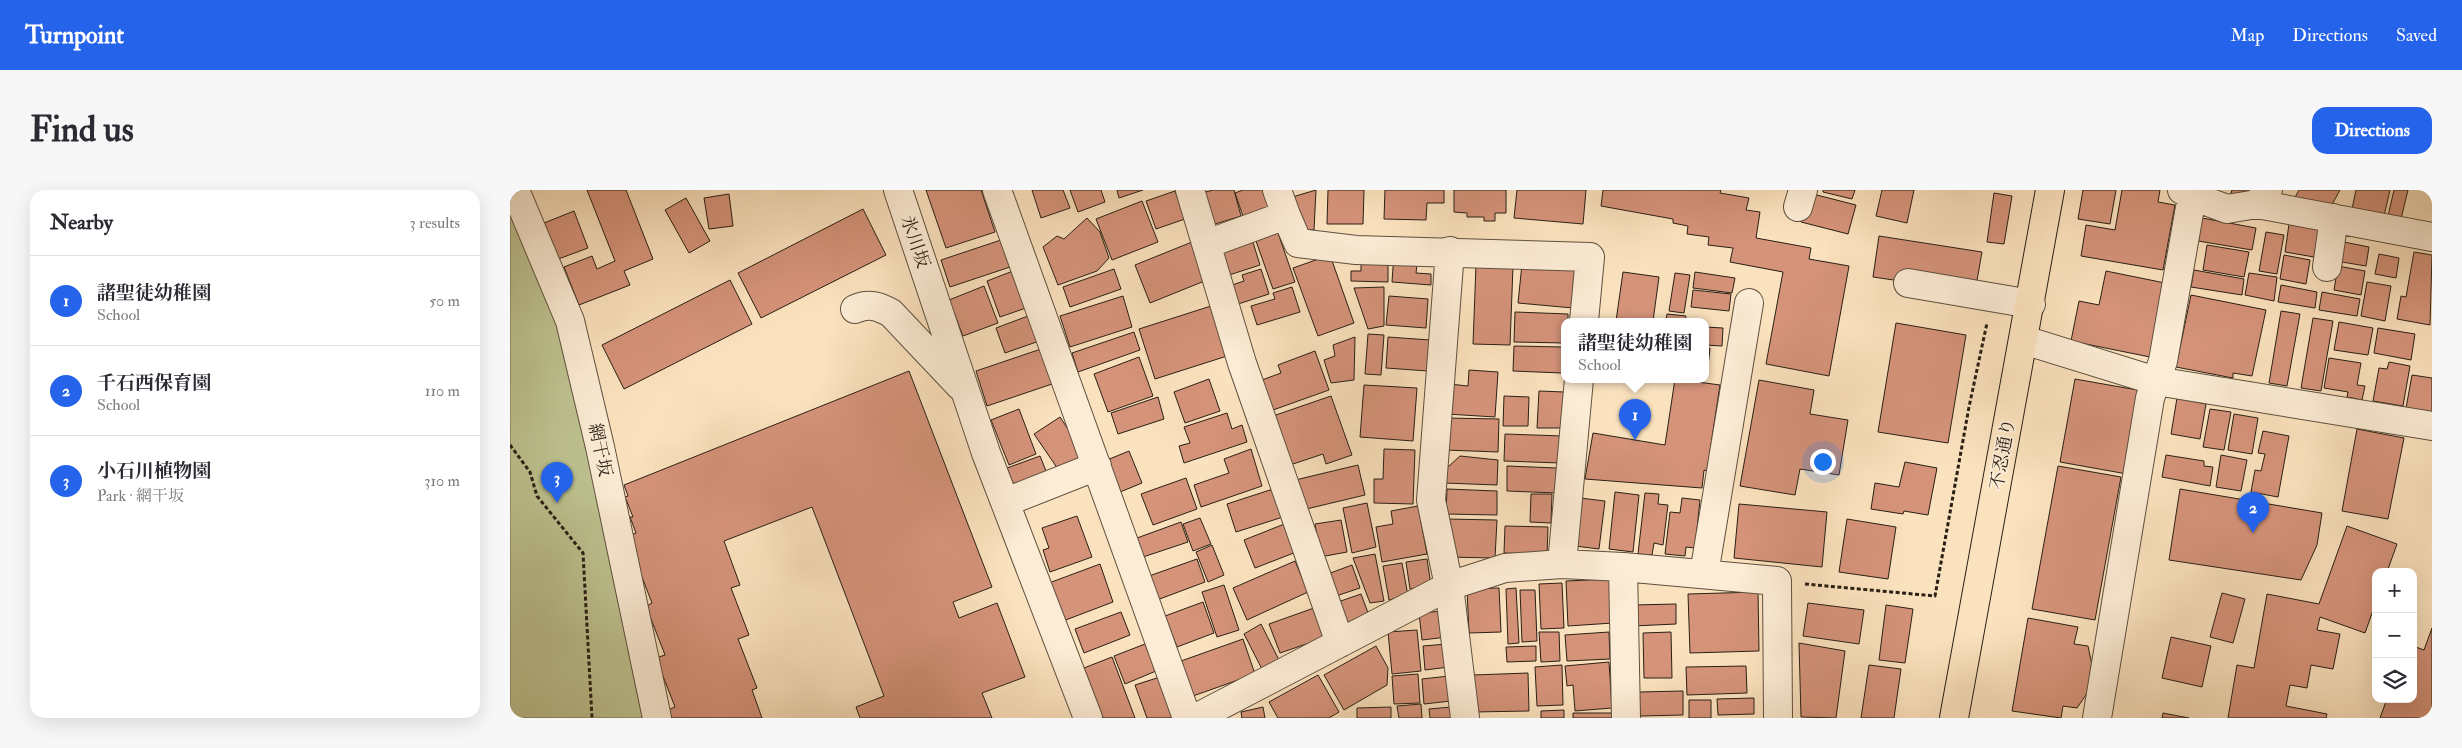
<!DOCTYPE html>
<html lang="en">
<head>
<meta charset="utf-8">
<style>
	body { margin:0; font-family:"IM FELL Double Pica","Noto Serif JP",serif; background:#f7f7f7; color:#2b2b33 }
	.controls { position:absolute; right:15px; bottom:15px; display:grid; overflow:hidden; border-radius:10px; box-shadow:0 5px 20px #0002 }
	.controls button { width:45px; height:45px; display:grid; place-items:center; padding:0; border:0; border-bottom:1px solid #e1e1e2; background:#fff; color:#2b2b33; font:25px sans-serif }
	.you { position:absolute; left:1312px; top:271px; width:18px; height:18px; margin:-12px; border:4px solid #fff; border-radius:50%; background:#1a73e8; box-shadow:0 0 0 8px #1a73e833 }
	.badge { display:grid; place-items:center; width:32px; height:32px; border-radius:50%; background:#2563eb; color:#fff; font-size:16px; font-weight:700 }
	.pin { position:absolute; translate:-50% -41px; filter:drop-shadow(0 1px 2px #0008) }
	.pin::after { content:''; position:absolute; top:26px; width:18px; height:15px; background:inherit; clip-path:polygon(0 0,100% 0,50% 100%) }
	.popup { position:absolute; left:1051px; top:128px; width:148px; height:65px; box-sizing:border-box; display:grid; place-content:center; border-radius:10px; background:#fff; filter:drop-shadow(0 1px 4px #0005); font-size:16px; white-space:nowrap; color:#7c7c81 }
	.popup b { font-size:19px; color:#2b2b33 }
	.popup::after { content:''; position:absolute; left:50%; top:100%; margin-left:-10px; border:10px solid transparent; border-top-color:#fff }
	.list { margin:0; padding:0; list-style:none }
	h2 { display:flex; justify-content:space-between; align-items:center; height:65px; margin:0; padding:0 20px; font-size:21px }
	h2 small { font-size:16px; font-weight:400; color:#7c7c81 }
	.list li { display:grid; grid-template-columns:32px 1fr auto; gap:15px; align-items:center; box-sizing:border-box; height:90px; padding:0 20px; border-top:1px solid #e1e1e2 }
	.list b { display:block; font-size:19px; white-space:nowrap }
	.list p { margin:0; font-size:16px; white-space:nowrap; color:#7c7c81 }
	.list em { font-size:16px; font-style:normal; color:#7c7c81 }
	.icon { flex:none; width:28px; height:28px; fill:none; stroke:currentColor; stroke-width:2; stroke-linecap:round; stroke-linejoin:round }
	.map { position:relative; flex:none; width:1922px; height:528px; overflow:hidden; border-radius:15px }
	header { display:flex; align-items:center; gap:30px; box-sizing:border-box; height:70px; padding:0 25px; background:#2563eb; color:#fff }
	header strong { font-size:24px }
	nav { display:flex; gap:28px; margin-inline-start:auto; font-size:18px }
	.intro { display:flex; align-items:center; justify-content:space-between; box-sizing:border-box; height:120px; padding:0 30px }
	h1 { margin:0; font-size:35px }
	.button { padding:12px 22px; border-radius:15px; background:#2563eb; color:#fff; font-size:18px; font-weight:700 }
	main { display:flex; gap:30px; padding:0 30px }
	aside { flex:1; background:#fff; border-radius:15px; box-shadow:0 5px 20px #0002 }
	.map>svg:first-child { display:block }
	.green { fill:#bec391; stroke:#747152 }
	.building { fill:#d5937a; stroke:#291f14 }
	.lines { fill:none; stroke-linecap:round; stroke-linejoin:round }
	.minor-casing { stroke:#5e503e; stroke-width:30 }
	.major-casing { stroke:#291f14; stroke-width:30 }
	.path { stroke:#291f14; stroke-width:3; stroke-dasharray:4 2.5; stroke-linecap:butt }
	.minor { stroke:#fcecd5; stroke-width:28 }
	.major { stroke:#fbe2be; stroke-width:28 }
	.labels { text-anchor:middle; dominant-baseline:central; stroke-width:4; stroke-linejoin:round; paint-order:stroke }
	.street-label { font-size:18px; fill:#291f14; stroke:#fcecd5 }
</style>
</head>
<body>
<header>
<strong>Turnpoint</strong>
<nav><a>Map</a><a>Directions</a><a>Saved</a></nav>
</header>
<div class="intro"><h1>Find us</h1><a class="button">Directions</a></div>
<main>
<aside>
<h2>Nearby<small>3 results</small></h2>
<ul class="list">
<li><span class="badge">1</span><div><b>諸聖徒幼稚園</b><p>School</p></div><em>50 m</em></li>
<li><span class="badge">2</span><div><b>千石西保育園</b><p>School</p></div><em>110 m</em></li>
<li><span class="badge">3</span><div><b>小石川植物園</b><p>Park · 網干坂</p></div><em>310 m</em></li>
</ul>
</aside>
<div class="map">
<svg width="1922" height="528" viewBox="0 0 1922 528">
	<rect width="100%" height="100%" fill="#fbe2be"/>
	<filter id="stains"><feTurbulence type="fractalNoise" baseFrequency=".004" numOctaves="4"/><feColorMatrix values="0 0 0 0 .2 0 0 0 0 .09 0 0 0 0 .02 0 0 0 .5 -.17"/></filter>
	<radialGradient id="worn" r=".72"><stop offset=".6" stop-color="#630" stop-opacity="0"/><stop offset="1" stop-color="#630" stop-opacity=".3"/></radialGradient>
	<!-- green -->
	<path class="green" d="M0,16L51,141L83,256L134,528H0Z"/>
	<!-- building -->
	<path class="building" d="M77,0H116L143,69L114,81L120,95L69,115L54,77L82,66L87,79L105,71Z
		M416,0H471L485,42L436,58Z
		M522,0H553L560,18L531,28Z
		M560,0H591L595,12L568,22Z
		M607,0H633L609,8Z
		M703,0H724L731,26L702,35L692,3Z
		M733,0H760L767,21L735,32L725,3Z
		M806,0L804,40H789L779,8Z
		M818,0H854L853,34H817Z
		M875,0H934V13H917L916,30L874,29Z
		M944,0H996V23H985V31H974V27H957V23L944,22Z
		M1007,0H1076L1073,34L1004,28Z
		M1093,0H1211L1210,3L1239,8L1236,20L1250,22L1246,48L1301,58L1299,69L1339,76L1319,186L1256,174L1273,82L1220,72L1223,58L1198,55L1199,47L1177,44L1178,36L1163,33V29L1091,16Z
		M1313,0H1345L1342,9L1313,2Z
		M1372,0H1404L1397,33L1366,26Z
		M1573,0H1606L1600,34L1568,29Z
		M1612,0H1650L1648,12L1665,15L1653,80L1571,66L1576,35L1605,40Z
		M1722,0H1743L1737,10L1721,3Z
		M1789,0H1830L1819,20L1784,9Z
		M1846,0H1880L1874,26L1842,19Z
		M1884,0H1898L1891,29L1878,26Z
		M665,1L675,29L646,39L636,11Z
		M1299,3L1346,15L1338,44L1291,32Z
		M1484,3L1502,6L1494,54L1477,52Z
		M219,4L223,36L199,39L194,8Z
		M176,8L200,51L179,63L155,20Z
		M632,11L648,52L602,70L586,29Z
		M353,19L376,65L251,128L228,83Z
		M64,21L78,58L43,71L29,35Z
		M577,28L590,42L599,68L587,81L548,95L533,57L547,46L554,49Z
		M1692,28L1746,38L1742,60L1688,51Z
		M1779,34L1809,40L1804,67L1775,62Z
		M1756,42L1774,45L1767,84L1749,81Z
		M768,43L785,92L763,99L746,51Z
		M741,46L750,75L716,86L706,57Z
		M1369,46L1472,62L1465,102L1363,87Z
		M494,49L503,76L440,97L431,70Z
		M1829,51L1859,57L1856,76L1826,71Z
		M682,52L697,90L640,113L625,75Z
		M1697,55L1739,62L1734,87L1693,80Z
		M1904,62L1922,65L1920,135L1887,129L1891,106L1896,107Z
		M884,63L908,65L906,83L921,84V95L882,92Z
		M1869,64L1889,68L1886,88L1865,84Z
		M820,65L844,133L808,146L783,78Z
		M851,65L878,66V92L841,91V81H851Z
		M1774,65L1800,70L1796,94L1770,89Z
		M1012,74L1067,79L1063,118L1008,113Z
		M966,75L1003,76L1000,155L963,154Z
		M1828,76L1855,81L1851,105L1824,100Z
		M604,79L611,99L560,117L553,97Z
		M751,79L759,104L725,115L719,96L734,91L732,85Z
		M1684,80L1734,89L1732,105L1681,97Z
		M503,81L516,118L490,127L477,91Z
		M1596,81L1655,93L1640,167L1561,151L1569,111L1589,115Z
		M1113,82L1149,87L1143,131H1106Z
		M1185,82L1225,88L1222,103L1183,98Z
		M1165,83L1180,85L1174,123L1159,121Z
		M1739,83L1767,87L1764,111L1735,105Z
		M220,90L242,134L114,199L92,155Z
		M1857,92L1881,96L1875,131L1851,126Z
		M1771,95L1807,102L1805,118L1768,112Z
		M474,96L488,133L453,146L439,110Z
		M782,97L790,122L747,135L741,116L765,109L763,103Z
		M874,97V136L858,139L844,98Z
		M1183,100L1221,104L1219,121L1181,117Z
		M1812,102L1850,109L1847,126L1809,120Z
		M1681,105L1756,120L1742,186L1723,183V188L1666,177Z
		M613,106L622,137L560,157L550,126Z
		M879,106L918,109L916,138L876,135Z
		M701,116L717,166L645,189L629,139Z
		M1771,121L1790,124L1777,196L1759,193Z
		M1005,122L1058,124V131H1055V153L1004,152Z
		M526,123L535,149L495,163L486,138Z
		M1157,124L1176,126L1175,131H1156Z
		M1803,128L1823,131L1811,201L1791,198Z
		M1829,132L1863,138L1858,165L1824,160Z
		M1386,133L1456,145L1438,253L1368,242Z
		M1195,137L1213,138L1212,156L1195,155Z
		M1868,138L1905,144L1901,170L1864,163Z
		M624,142L630,160L568,182L562,163Z
		M858,144L874,145L871,185L855,184Z
		M845,147L844,190L821,193L814,170L825,166L823,155Z
		M878,147L920,150L918,181L876,178Z
		M1004,156L1052,157V183L1003,181Z
		M534,158L545,193L477,216L466,181Z
		M1195,158H1200L1197,186H1195Z
		M805,161L819,200L763,220L752,190L771,183L768,175Z
		M629,167L643,206L598,222L584,184Z
		M1819,168L1851,173L1847,195L1855,196L1852,210L1837,207L1838,202L1814,198Z
		M1879,172L1900,176L1893,216L1863,211L1869,178L1877,179Z
		M959,180L988,182L985,227L937,224L939,194L958,196Z
		M399,181L482,397L443,412L449,428L487,413L515,487L472,503L482,528H350L346,517L374,506L302,317L214,351L230,395L221,398L239,445L228,449L247,498L242,500L252,528H162L158,520L165,517L146,468L155,465L136,416L142,413L123,364L127,362L121,345L126,343L120,327H123L115,307L118,306L114,295Z
		M1902,185L1922,188V223L1896,218Z
		M699,189L710,221L675,233L664,202Z
		M1165,189L1210,195L1197,281L1194,280L1192,298L1075,289L1083,243L1155,255Z
		M1565,189L1633,201L1617,284L1550,272Z
		M1249,190L1304,200L1300,224L1338,230L1329,285L1290,279L1285,305L1230,296Z
		M854,195L907,198L903,251L850,247Z
		M1029,201L1054,202L1052,238H1027Z
		M821,206L842,265L816,274L813,264L777,276L760,227Z
		M994,206L1019,207L1018,236H993Z
		M648,207L654,229L608,244L601,223Z
		M1667,208L1696,214L1690,249L1661,244Z
		M509,219L526,264L499,275L481,230Z
		M1700,219L1721,222L1714,260L1693,257Z
		M717,223L722,239L732,235L737,252L674,273L669,256L680,253L674,237Z
		M1724,224L1748,228L1742,264L1718,260Z
		M550,227L577,268L552,285L524,244Z
		M937,228L989,229L988,262L935,260Z
		M1847,239L1894,248L1878,329L1832,321Z
		M1753,241L1779,246L1768,307L1741,302L1745,280L1751,281L1755,264L1748,263Z
		M995,244L1052,246L1050,273L994,271Z
		M741,259L752,296L691,317L684,295L719,283L714,269Z
		M874,259L905,260L903,314L864,313V289H873Z
		M619,261L632,293L610,302L597,270Z
		M1656,265L1694,271V276L1703,277L1700,296L1652,287Z
		M1711,265L1737,270L1731,301L1706,297Z
		M530,266L538,286L505,299L497,278Z
		M950,266L988,270L987,295L934,293L928,286Z
		M1395,272L1427,278L1418,325L1394,321L1393,324L1361,319L1365,293L1389,297Z
		M848,275L855,305L788,321L781,291Z
		M997,276L1047,278L1046,303L997,301Z
		M1548,276L1611,287L1585,430L1522,419Z
		M676,288L687,319L643,335L631,304Z
		M763,299L773,327L726,342L717,314Z
		M937,299L987,301V325L936,324Z
		M1670,299L1812,323L1807,355L1791,390L1659,370Z
		M1105,302L1129,305L1123,362L1099,359Z
		M1135,303L1149,304L1148,314L1158,315L1153,355L1144,353L1142,365L1128,364Z
		M1021,304H1042L1041,333L1020,332Z
		M1070,308L1095,311L1089,359L1065,356Z
		M1172,308L1190,310L1185,358L1176,357L1175,366L1155,364L1160,322L1170,323Z
		M857,313L866,357L842,363L833,318Z
		M1229,314L1317,322L1312,377L1224,368Z
		M908,316L917,364L872,372L866,337L883,334L881,321Z
		M567,326L582,367L540,382L533,360L539,358L532,338Z
		M690,328L701,354L683,361L673,334Z
		M936,329L987,330L985,368L935,367Z
		M1337,329L1386,337L1378,389L1329,382Z
		M831,330L837,362L810,367L805,334Z
		M671,332L678,352L633,367L627,348Z
		M777,333L789,361L745,378L734,350Z
		M995,336L1038,337L1037,365L994,363Z
		M1837,336L1887,354L1877,382H1866V412L1855,443L1810,427L1807,440L1830,444L1823,479L1801,475L1797,498L1780,495L1776,516L1817,524L1816,528H1718L1727,475L1744,478L1757,404L1809,414Z
		M702,355L714,385L698,392L686,362Z
		M865,364L874,411L860,413L843,368Z
		M687,369L695,392L647,410L639,386Z
		M917,369L921,395L900,399L896,372Z
		M785,371L798,402L737,430L723,398Z
		M892,373L898,406L879,410L873,376Z
		M590,374L603,412L553,431L539,393Z
		M842,375L850,398L823,407L815,385Z
		M1101,389L1103,433L1058,436L1056,391Z
		M1052,393L1054,438L1031,439L1029,394Z
		M714,395L729,440L707,447L692,402Z
		M989,398L991,442L959,443L957,399Z
		M1006,398L1009,453L998,454L996,399Z
		M1010,400H1025L1027,451L1012,452Z
		M1248,402L1249,461L1180,463L1178,404Z
		M1712,403L1735,409L1723,453L1700,447Z
		M851,404L860,428L834,437L825,413Z
		M693,412L704,443L667,457L655,426Z
		M1298,413L1354,420L1349,454L1293,446Z
		M1166,414V434L1123,436V415Z
		M1376,415L1403,419L1395,473L1369,470Z
		M804,418L814,448L770,463L759,434Z
		M934,421L937,447L912,450L909,423Z
		M611,422L620,445L574,463L565,439Z
		M1518,428L1568,437L1564,454L1578,456L1582,475L1578,502L1567,518L1553,516L1551,528L1502,521Z
		M751,434L770,472L753,481L734,444Z
		M1922,438V528H1870L1877,509H1903V456L1914,460Z
		M907,440L911,481L882,484L878,442Z
		M1029,442H1049L1050,471L1031,472Z
		M1099,442L1100,469L1057,471L1055,445Z
		M1161,442L1162,488H1134L1133,443Z
		M1661,447L1701,456L1692,497L1652,488Z
		M733,449L745,484L683,506L671,471Z
		M1289,453L1335,461L1326,528L1291,527Z
		M635,454L646,481L615,494L604,466Z
		M937,454L939,477L915,480L913,456Z
		M866,456L878,478L877,495L834,520L814,485Z
		M1026,456V471L997,472L996,457Z
		M602,467L625,528H593L574,478Z
		M1099,472L1102,518L1065,521L1063,495L1057,496L1055,476Z
		M1052,475L1053,515L1027,516L1025,477Z
		M1359,475L1391,479L1384,528H1351Z
		M1236,476L1237,503L1177,505L1176,477Z
		M1018,483L1019,521L963,522V485Z
		M908,484L910,513L884,514L882,486Z
		M808,485L829,522L819,528H768L759,512Z
		M653,486L667,525L660,528H637L625,495Z
		M939,486L941,511L914,514L912,489Z
		M1173,501V525L1130,526L1129,502Z
		M1244,508V524L1208,525L1207,509Z
		M1179,510H1201V528H1179Z
		M911,514L912,528H889L887,516Z
		M753,517L755,528H732L731,522Z
		M881,517V528H847V518Z
		M941,517L942,528H920L919,519Z
		M1054,520V528H1031V521Z
		M1063,523H1108V528H1063Z
		M1653,523L1679,528H1652Z"/>
	<g class="lines">
		<!-- minor casing -->
		<g class="minor-casing">
			<path id="minor" d="M5,0L60,131L90,257L147,528
				M388,0L476,263L578,528
				M487,0L677,528
				M680,0L732,173L830,453
				M767,0L776,25
				M1672,0L1682,6L1717,19L1747,14L1758,0
				M1747,14L1922,47
				M1288,17L1293,0
				M697,54L776,25L788,53L846,60L1080,67L1074,131
				M940,61L921,310L939,396L955,528
				M1817,77L1824,28
				M1398,93L1521,114
				M345,119C359,113 368,116 381,123L450,196
				M1514,150L1646,191L1922,236
				M496,312L587,276
				M1052,374L1069,189
				M1113,377L1116,528
				M1194,384L1239,113
				M686,528L939,396L995,378L1052,374L1113,377L1267,391L1268,528
				M1587,528L1640,208L1653,171L1682,6"/>
		</g>
		<!-- major casing -->
		<g class="major-casing">
			<path id="major" d="M1444,528L1540,0"/>
		</g>
		<!-- path -->
		<path class="path" d="M0,255L20,282L27,306L73,363L82,528
			M1295,394L1425,406L1459,217L1477,133"/>
		<!-- minor -->
		<use href="#minor" class="minor"/>
		<!-- major -->
		<use href="#major" class="major"/>
	</g>
	<g class="labels">
		<!-- street labels -->
		<g class="street-label">
			<text transform="translate(405 52) rotate(71)">氷川坂</text>
			<text transform="translate(90 260) rotate(78)">網干坂</text>
			<text transform="translate(1493 264) rotate(-80)">不忍通り</text>
		</g>
	</g>
	<rect width="100%" height="100%" filter="url(#stains)"/>
	<rect width="100%" height="100%" fill="url(#worn)"/>
</svg>
<div class="controls">
<button>+</button>
<button>−</button>
<button><svg class="icon" aria-label="layers" viewBox="0 0 24 24"><path d="M12 4l9 5-9 5-9-5zM3 14l9 5 9-5"/></svg></button>
</div>
<div class="you"></div>
<div class="pin badge" style="left:1125px;top:250px">1</div>
<div class="popup"><b>諸聖徒幼稚園</b>School</div>
<div class="pin badge" style="left:1743px;top:343px">2</div>
<div class="pin badge" style="left:47px;top:313px">3</div>
</div>
</main>
</body>
</html>
